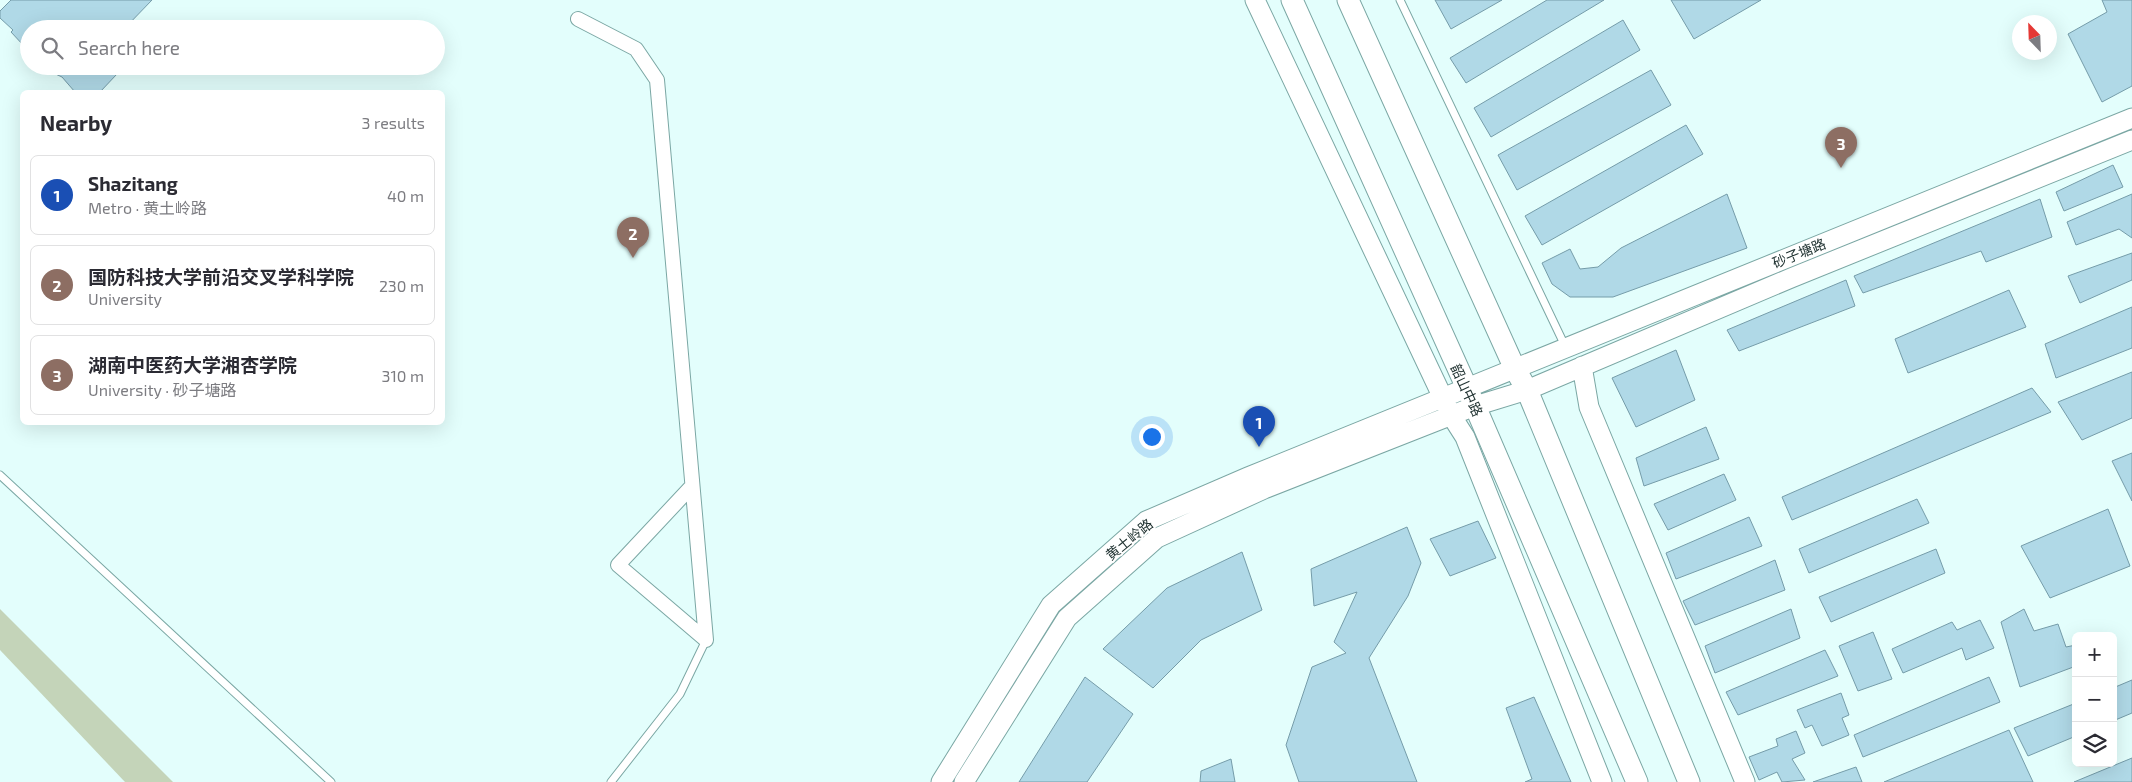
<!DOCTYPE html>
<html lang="en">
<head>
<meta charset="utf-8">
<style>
	body { margin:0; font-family:"Exo 2","Noto Sans SC",sans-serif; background:#f7f7f7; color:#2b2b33 }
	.controls { position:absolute; right:15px; bottom:15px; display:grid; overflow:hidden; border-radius:8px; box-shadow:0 5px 20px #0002 }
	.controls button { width:45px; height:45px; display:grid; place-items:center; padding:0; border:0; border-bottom:1px solid #e1e1e2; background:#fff; color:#2b2b33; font:25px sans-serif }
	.compass { position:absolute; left:2012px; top:15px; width:45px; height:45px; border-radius:50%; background:#fff; box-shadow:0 5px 20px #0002; rotate:337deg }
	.you { position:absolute; left:1151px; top:436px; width:18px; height:18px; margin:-12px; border:4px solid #fff; border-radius:50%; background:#1a73e8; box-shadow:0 0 0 8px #1a73e833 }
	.badge { display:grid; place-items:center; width:32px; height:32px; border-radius:50%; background:#a8338c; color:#fff; font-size:16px; font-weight:700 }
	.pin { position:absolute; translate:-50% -41px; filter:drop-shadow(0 1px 2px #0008) }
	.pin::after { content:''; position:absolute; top:26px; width:18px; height:15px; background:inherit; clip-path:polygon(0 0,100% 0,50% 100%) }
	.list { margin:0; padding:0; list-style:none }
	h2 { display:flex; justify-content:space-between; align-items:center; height:65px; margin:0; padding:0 20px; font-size:21px }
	h2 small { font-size:16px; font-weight:400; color:#7c7c81 }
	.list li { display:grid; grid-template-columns:32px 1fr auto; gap:15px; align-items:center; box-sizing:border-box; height:80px; margin:0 10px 10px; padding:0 10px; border:1px solid #e1e1e2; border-radius:8px }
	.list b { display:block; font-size:19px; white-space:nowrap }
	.list p { margin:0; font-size:16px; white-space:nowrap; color:#7c7c81 }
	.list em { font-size:16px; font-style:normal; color:#7c7c81 }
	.icon { flex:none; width:28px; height:28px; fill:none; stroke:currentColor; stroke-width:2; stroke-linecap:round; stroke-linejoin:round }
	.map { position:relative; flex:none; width:2132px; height:782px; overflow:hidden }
	.search { position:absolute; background:#fff; box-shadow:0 5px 20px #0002; left:20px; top:20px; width:425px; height:55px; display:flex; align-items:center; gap:12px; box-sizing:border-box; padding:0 18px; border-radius:28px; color:#7c7c81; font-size:19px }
	.panel { position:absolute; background:#fff; box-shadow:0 5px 20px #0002; left:20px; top:90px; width:425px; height:335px; border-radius:8px }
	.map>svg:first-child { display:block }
	.green { fill:#c4d4b9 }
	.building { fill:#b0d9e7; stroke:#759ca9 }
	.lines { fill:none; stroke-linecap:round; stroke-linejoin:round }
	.lane-casing { stroke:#7ba7a4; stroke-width:9 }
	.street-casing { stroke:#7ba7a4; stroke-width:16 }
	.secondary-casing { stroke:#7ba7a4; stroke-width:21 }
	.primary-casing { stroke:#7ba7a4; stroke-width:23 }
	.lane { stroke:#fff; stroke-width:7 }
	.street { stroke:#fff; stroke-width:14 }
	.secondary { stroke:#fff; stroke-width:19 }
	.primary { stroke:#fff; stroke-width:21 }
	.labels { text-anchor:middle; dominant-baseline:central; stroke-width:4; stroke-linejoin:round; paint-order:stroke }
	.street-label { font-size:14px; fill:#223433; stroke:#fff }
</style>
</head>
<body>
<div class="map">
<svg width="2132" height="782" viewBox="0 0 2132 782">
	<rect width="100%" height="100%" fill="#e3fefc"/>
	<!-- green -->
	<path class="green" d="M0,609L173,782H125L0,650Z"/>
	<!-- building -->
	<path class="building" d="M11,0H152L124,29H29V44L24,46L11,32L13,30L0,18V11Z
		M1435,0H1502L1451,29Z
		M1547,0H1604L1466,83L1450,58Z
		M1671,0H1761L1694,39Z
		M2102,0H2132V86L2102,102L2068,34L2107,12Z
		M1623,20L1640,50L1491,137L1474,108Z
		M38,66H110L117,74L100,92H75L62,77Z
		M1651,70L1671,105L1517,190L1498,155Z
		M1686,125L1703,154L1542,245L1525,216Z
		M2113,165L2123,187L2064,211L2056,192Z
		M1727,194L1747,248L1613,297H1570L1552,284L1542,263L1570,249L1580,269L1598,267L1621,248Z
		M2132,194V238L2119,229L2076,245L2067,222Z
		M2040,199L2052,237L1986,262L1981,251L1863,293L1854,276Z
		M2132,253V280L2080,303L2068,276Z
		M1846,280L1855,306L1739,351L1727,330Z
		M2009,290L2026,327L1908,373L1895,339Z
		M2132,307V348L2056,378L2045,344Z
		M1676,350L1695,400L1636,427L1612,378Z
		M2132,372V418L2082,440L2058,402Z
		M2032,388L2051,412L1792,520L1782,497Z
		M1706,427L1719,459L1644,486L1636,458Z
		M2132,453V501L2112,461Z
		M1724,474L1736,500L1668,530L1654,504Z
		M1917,499L1929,523L1809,573L1799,549Z
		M2108,509L2130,566L2050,598L2021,546Z
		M1749,517L1762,546L1676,579L1666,553Z
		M1478,521L1496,558L1450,576L1430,539Z
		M1407,527L1421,563L1408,596L1369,658L1417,782H1299L1286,745L1312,667L1346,653L1334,642L1357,592L1314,606L1311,569Z
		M1936,549L1945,573L1831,622L1819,597Z
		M1242,552L1262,610L1201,640L1153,688L1103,649L1167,588Z
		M1775,560L1785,590L1695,625L1683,601Z
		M1791,609L1800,638L1715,673L1705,646Z
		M2024,609L2034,631L2058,624L2066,647L2076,645V666L2020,687L2001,622Z
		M1980,620L1994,648L1966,660L1962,648L1903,673L1892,649L1952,622L1957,630Z
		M1873,632L1892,679L1858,691L1839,646Z
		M1825,650L1838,676L1738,715L1726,692Z
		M1085,677L1133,714L1087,782H1019Z
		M1989,677L2000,702L1863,757L1854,735Z
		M2132,680V713L2113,721V688Z
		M1841,693L1849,715L1842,718L1849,735L1822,746L1812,725L1805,728L1797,710Z
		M1534,697L1571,782H1525L1532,779L1506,708Z
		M2076,703V736L2028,756L2014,728Z
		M2009,730L2033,782H1884Z
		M1796,731L1805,753L1792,759L1805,780L1782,782L1777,772L1759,780L1749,757L1778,746L1776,739Z
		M2132,758V782H2074Z
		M1231,759L1235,782H1200L1201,771Z
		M1856,767L1862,782H1813Z"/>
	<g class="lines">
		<!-- lane casing -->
		<g class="lane-casing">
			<path id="lane" d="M1400,0L1566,348
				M0,475L331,782
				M611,782L680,694L706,640"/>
		</g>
		<!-- street casing -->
		<g class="street-casing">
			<path id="street" d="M578,19L636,49L657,80L706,640
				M692,486L618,565L706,640"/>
		</g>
		<!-- secondary casing -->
		<g class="secondary-casing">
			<path id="secondary" d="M1255,0L1451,415L1465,437L1602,782
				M1582,366L1589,407L1745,782
				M941,782L1051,605L1146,521L1248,477L2132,118
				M964,782L1067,618L1157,538L1264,489L1475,406L1527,390L1791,278L2132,140"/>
		</g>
		<!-- primary casing -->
		<g class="primary-casing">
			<path id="primary" d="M1292,0L1475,406L1637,782
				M1348,0L1515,369L1527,390L1689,782"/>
		</g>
		<!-- lane -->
		<use href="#lane" class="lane"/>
		<!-- street -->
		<use href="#street" class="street"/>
		<!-- secondary -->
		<use href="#secondary" class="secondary"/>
		<!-- primary -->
		<use href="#primary" class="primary"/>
	</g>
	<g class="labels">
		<!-- street labels -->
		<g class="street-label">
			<text transform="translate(1799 253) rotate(-22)">砂子塘路</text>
			<text transform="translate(1467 390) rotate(65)">韶山中路</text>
			<text transform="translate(1129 539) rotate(-39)">黄土岭路</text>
		</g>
	</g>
</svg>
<div class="controls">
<button>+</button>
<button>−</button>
<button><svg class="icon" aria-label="layers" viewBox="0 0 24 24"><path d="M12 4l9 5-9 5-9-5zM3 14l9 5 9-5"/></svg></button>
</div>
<svg class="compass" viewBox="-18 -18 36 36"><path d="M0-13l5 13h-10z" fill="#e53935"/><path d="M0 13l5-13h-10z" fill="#7c7c81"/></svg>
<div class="you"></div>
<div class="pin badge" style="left:1259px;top:447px;background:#1a4fb4">1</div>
<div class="pin badge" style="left:633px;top:258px;background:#8d6e63">2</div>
<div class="pin badge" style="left:1841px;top:168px;background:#8d6e63">3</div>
<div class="search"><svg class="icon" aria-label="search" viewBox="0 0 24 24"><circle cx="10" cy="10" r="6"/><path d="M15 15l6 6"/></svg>Search here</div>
<section class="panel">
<h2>Nearby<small>3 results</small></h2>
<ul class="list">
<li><span class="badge" style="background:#1a4fb4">1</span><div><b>Shazitang</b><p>Metro · 黄土岭路</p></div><em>40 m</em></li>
<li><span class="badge" style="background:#8d6e63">2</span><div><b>国防科技大学前沿交叉学科学院</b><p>University</p></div><em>230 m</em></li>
<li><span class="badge" style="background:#8d6e63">3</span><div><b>湖南中医药大学湘杏学院</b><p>University · 砂子塘路</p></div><em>310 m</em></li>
</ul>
</section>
</div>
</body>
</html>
